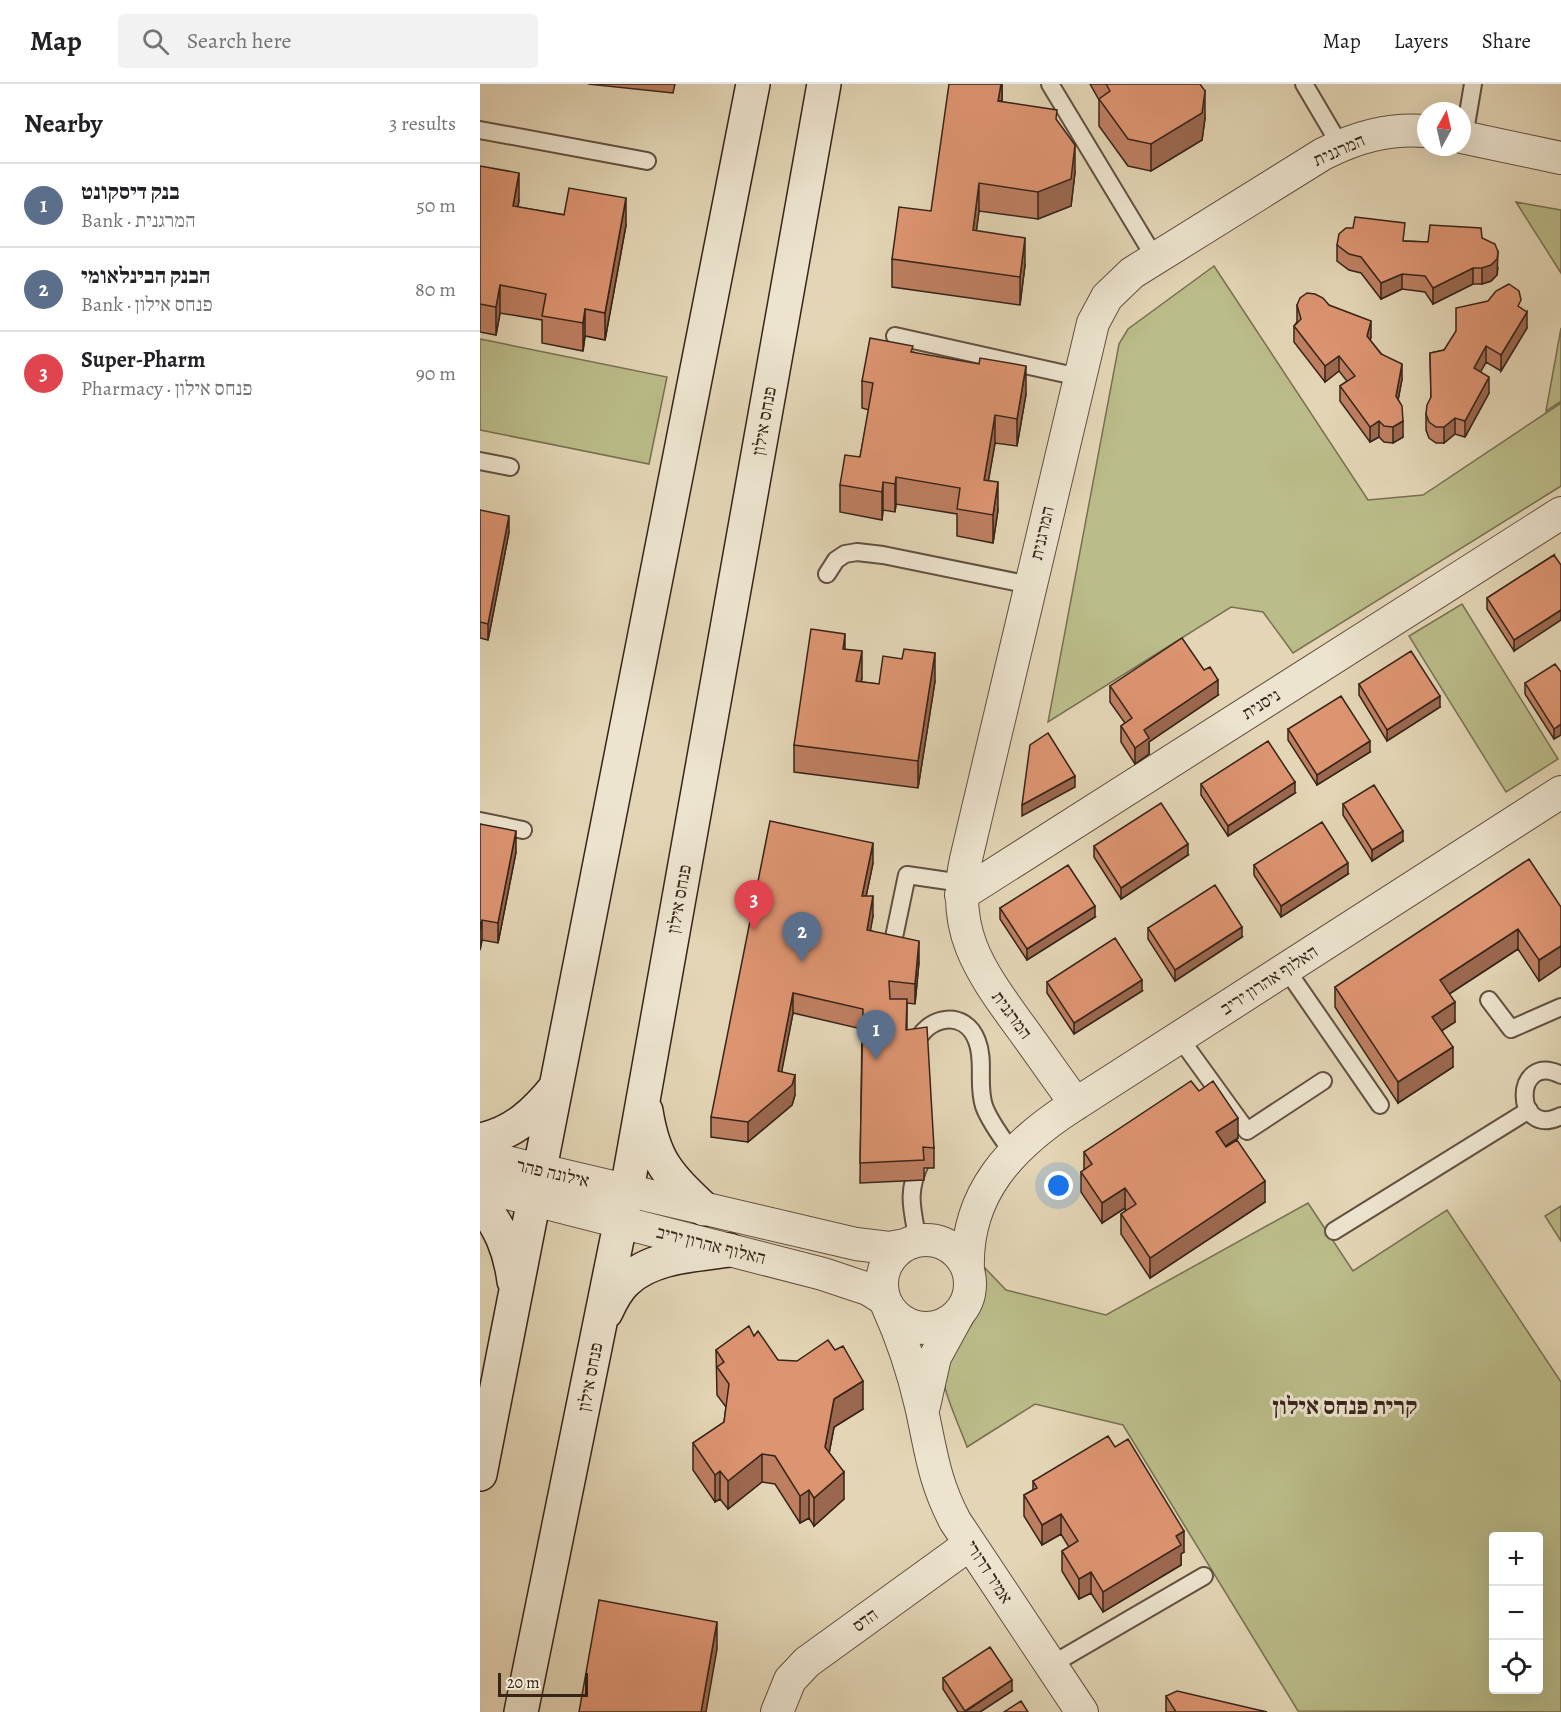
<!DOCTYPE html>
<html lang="en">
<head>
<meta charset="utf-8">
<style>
	body { margin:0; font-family:Alegreya,"Frank Ruhl Libre",serif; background:#f2f2f2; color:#202124 }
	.controls { position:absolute; right:18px; bottom:18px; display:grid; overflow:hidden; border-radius:6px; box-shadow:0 6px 24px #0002 }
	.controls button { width:54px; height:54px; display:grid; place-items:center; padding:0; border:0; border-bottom:2px solid #e0e0e0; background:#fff; color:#202124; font:30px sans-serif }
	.compass { position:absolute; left:937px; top:18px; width:54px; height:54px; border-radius:50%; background:#fff; box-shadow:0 6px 24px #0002; rotate:8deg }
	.scale { position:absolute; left:18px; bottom:15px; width:90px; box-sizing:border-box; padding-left:6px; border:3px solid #372419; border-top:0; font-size:16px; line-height:21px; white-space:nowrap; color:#372419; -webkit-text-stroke:4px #ede4cf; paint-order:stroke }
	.you { position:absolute; left:579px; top:1102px; width:21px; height:21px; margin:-15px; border:4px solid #fff; border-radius:50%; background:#1a73e8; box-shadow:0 0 0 9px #1a73e833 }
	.badge { display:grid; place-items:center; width:39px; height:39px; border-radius:50%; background:#7c3aed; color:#fff; font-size:20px; font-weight:700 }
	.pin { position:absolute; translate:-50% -50px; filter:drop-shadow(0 2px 3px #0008) }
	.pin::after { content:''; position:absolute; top:32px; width:21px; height:18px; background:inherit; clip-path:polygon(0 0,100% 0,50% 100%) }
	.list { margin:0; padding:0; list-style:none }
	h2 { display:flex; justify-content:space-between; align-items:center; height:78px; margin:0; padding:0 24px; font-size:26px }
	h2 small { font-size:20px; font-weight:400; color:#757577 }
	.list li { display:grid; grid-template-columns:39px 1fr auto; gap:18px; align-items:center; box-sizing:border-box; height:84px; padding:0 24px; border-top:2px solid #e0e0e0 }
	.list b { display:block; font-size:22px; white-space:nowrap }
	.list p { margin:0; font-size:20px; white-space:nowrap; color:#757577 }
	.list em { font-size:20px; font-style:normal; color:#757577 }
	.icon { flex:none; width:33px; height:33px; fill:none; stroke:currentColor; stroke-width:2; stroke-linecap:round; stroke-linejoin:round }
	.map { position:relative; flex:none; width:1081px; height:1628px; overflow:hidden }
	header { display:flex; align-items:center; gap:36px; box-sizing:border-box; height:84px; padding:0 30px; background:#fff; border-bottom:2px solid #e0e0e0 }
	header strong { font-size:28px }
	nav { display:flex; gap:33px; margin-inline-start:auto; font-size:21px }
	.search { width:420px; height:54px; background:#f2f2f2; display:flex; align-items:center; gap:15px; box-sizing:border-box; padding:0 21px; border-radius:6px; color:#757577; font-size:22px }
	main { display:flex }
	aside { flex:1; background:#fff }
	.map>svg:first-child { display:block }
	.green { fill:#babc89; stroke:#787051; stroke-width:1.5; fill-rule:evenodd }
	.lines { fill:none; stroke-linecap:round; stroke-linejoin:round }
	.lane-casing { stroke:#625040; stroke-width:20 }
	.street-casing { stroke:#625040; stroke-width:34 }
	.secondary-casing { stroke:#372419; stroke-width:36 }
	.lane { stroke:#ede4cf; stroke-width:16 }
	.street { stroke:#ede4cf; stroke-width:32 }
	.secondary { stroke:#ede4cf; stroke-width:33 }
	.wall { fill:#be7f61; stroke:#372419; stroke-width:1.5 }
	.shaded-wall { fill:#9b684f; stroke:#372419; stroke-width:1.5 }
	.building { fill:#dd9471; stroke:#372419; stroke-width:1.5 }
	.labels { text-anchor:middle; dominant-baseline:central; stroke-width:6; stroke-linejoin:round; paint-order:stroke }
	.street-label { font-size:18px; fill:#372419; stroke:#ede4cf }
	.district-label { font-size:24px; font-weight:bold; fill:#372419; stroke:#ede4cf }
</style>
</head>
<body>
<header>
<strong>Map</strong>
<div class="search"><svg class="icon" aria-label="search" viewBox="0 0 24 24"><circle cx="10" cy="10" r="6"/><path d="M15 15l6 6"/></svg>Search here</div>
<nav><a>Map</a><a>Layers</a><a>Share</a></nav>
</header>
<main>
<aside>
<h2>Nearby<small>3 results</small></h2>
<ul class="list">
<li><span class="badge" style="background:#5c6f8a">1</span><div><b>בנק דיסקונט</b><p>Bank · המרגנית</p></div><em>50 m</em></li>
<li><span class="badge" style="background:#5c6f8a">2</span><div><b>הבנק הבינלאומי</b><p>Bank · פנחס אילון</p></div><em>80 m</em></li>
<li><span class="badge" style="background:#e0444e">3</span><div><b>Super-Pharm</b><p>Pharmacy · פנחס אילון</p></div><em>90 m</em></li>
</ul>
</aside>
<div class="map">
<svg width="1081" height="1628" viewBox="0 0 1081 1628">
	<rect width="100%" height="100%" fill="#e3d5b5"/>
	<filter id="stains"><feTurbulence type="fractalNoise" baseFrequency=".00333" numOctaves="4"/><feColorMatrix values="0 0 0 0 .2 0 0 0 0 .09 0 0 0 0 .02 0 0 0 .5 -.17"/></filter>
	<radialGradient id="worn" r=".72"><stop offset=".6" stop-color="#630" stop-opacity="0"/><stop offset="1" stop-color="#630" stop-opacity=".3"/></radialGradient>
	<!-- green -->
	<path class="green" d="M1036,118L1081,126V189Z
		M734,182L888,416L943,411L1081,319V402L813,569L783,528L751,523L568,638L639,260L648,245Z
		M1081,244V317L1066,327Z
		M0,255L187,293L169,380L0,346Z
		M982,520L1078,675L1026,708L929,552Z
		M828,1119L873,1187L967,1126L1081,1298V1628L818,1627L643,1341L555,1320L487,1363C483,1351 465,1311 465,1302C466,1276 481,1258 493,1238C503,1221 506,1203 505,1184L526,1206L626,1231ZM1014,1452H1058V1606H1014Z
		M1081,1122V1157L1065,1132Z"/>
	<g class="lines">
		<!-- lane casing -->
		<g class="lane-casing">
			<path id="lane" d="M570,0L675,174
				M824,0L860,61
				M0,46L167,77
				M984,53L993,0
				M415,252L599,293
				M0,377L30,383
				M347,490L356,476L365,470L377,468L403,471L550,501
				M0,737L43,746
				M413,858L427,791L482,799
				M806,885L900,1021
				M1009,916L1031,945L1081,923
				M699,953L767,1047L843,997
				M435,962C445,932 485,924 497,957C505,977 497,1001 504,1022C510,1039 523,1054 533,1070
				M1081,991C1033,966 1032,1056 1081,1032
				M854,1147L1049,1026
				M438,1157C432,1124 426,1109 441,1077
				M571,1581L724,1492"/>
		</g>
		<!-- street casing -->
		<g class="street-casing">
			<path id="street" d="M982,53L1081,74
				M481,811L1081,429
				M596,1020C576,993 557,965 537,938C498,884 471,845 486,775L613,239L627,213L652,189L843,70C877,53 909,44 946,47
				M0,1072L376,1160L409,1164L425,1161
				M0,1102L343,1190L388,1205L404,1215
				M402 1200a44 44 0 1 1 88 0a44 44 0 1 1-88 0Z
				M488,1186C485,1110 531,1062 591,1023L1081,708
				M407,1221C422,1254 433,1287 441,1322C451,1366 453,1395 475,1437L602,1628
				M444,1322L455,1273L478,1231
				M297,1628L310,1596L327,1578L490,1460"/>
		</g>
		<!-- secondary casing -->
		<g class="secondary-casing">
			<path id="secondary" d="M166,1027C174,1077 188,1091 224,1125
				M0,1056C33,1050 56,1028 76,1003
				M0,1118C20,1142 30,1166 34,1197
				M126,1228C131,1217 137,1205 146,1197C172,1172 216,1171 249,1166
				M0,1390L273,0
				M41,1628L147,1106L344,0"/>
		</g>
		<!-- lane -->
		<use href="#lane" class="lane"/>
		<!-- street -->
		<use href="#street" class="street"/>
		<!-- secondary -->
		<use href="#secondary" class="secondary"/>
	</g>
	<!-- wall -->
	<path class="wall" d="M108,0H195L193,9Z
		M522,0V18L577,37L595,88L591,122L558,135L499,127L496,147L545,181L540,221L412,203V175L451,127Z
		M610,0H720L725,34L722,56L671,87L648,82L619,42V16Z
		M0,82L39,116L38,123L146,141L125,256L105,252L103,267L62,259V236L20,229L16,251L0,248Z
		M1002,154L1018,184L1017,191L1011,197L1002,200H993L953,220L945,208L922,205L901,215L881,189L869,186L857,177V161L925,157L948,158Z
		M817,221H849L891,253L890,256L922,295L918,316L923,353L913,359L904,358L899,353L890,358L860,317V302L867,297L859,287L845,298L814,258V242L817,238Z
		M1041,224L1047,244L1021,287L1006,278L1000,288L1009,309L985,353L975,350L964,359H956L949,354L946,346V330L951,314L950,269L964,266Z
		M433,268L546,310L537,362L515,359L508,397L518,426L513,459L477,452V430L416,420L415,428L403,426L402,436L360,428V401L380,373L389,326L382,324V297Z
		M0,426L29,448L8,556L0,554Z
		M1074,471L1034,567L1007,525V514Z
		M365,566L382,594L381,598L399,600L422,575L455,597L438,704L314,688V661Z
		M1081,588V651L1074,655L1045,610V599Z
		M879,600L960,623L907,657L879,611Z
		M630,602L738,611L669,658V670L655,680L641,658V642L645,639L630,618Z
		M808,645L890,668L837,701L808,656Z
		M721,700L815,709L748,752L721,711Z
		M863,720L923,757L892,777L863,731Z
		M0,740L36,768L18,859L2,856L0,866Z
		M614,762L708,771L641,815L614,773Z
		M393,779L386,812L393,832L390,846L439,878L435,920L427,919V946L454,1064V1084H444V1096L380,1099L382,945L313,929L301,988L315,1011L312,1021L268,1058L231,1053V1033Z
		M774,781L868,790L801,833L774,791Z
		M1081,823V882L1059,897L1038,865L969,910L975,938L962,946L973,983L918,1019L855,923V903Z
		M520,824L615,833L547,876L520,835Z
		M668,844L762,853L695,897L668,855Z
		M567,898L662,907L594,950L567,909Z
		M719,1007L758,1054L746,1062L785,1118L670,1194L641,1150V1130L646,1126L645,1124L622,1139L601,1108V1088L604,1086V1068Z
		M274,1252L298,1276L383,1325L354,1343L349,1369L364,1415L334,1442L329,1434L320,1439L295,1400L282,1398L248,1425L240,1415L235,1418L213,1386V1359L244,1338L246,1323L237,1311L236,1266Z
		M635,1363L704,1468L701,1470V1481L623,1528L611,1509L599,1515L582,1487V1467L589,1463L581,1450L562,1461L544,1432V1411L553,1406V1397Z
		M463,1594L532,1607L500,1628H478L463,1605Z
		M686,1612L787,1628H686Z"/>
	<!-- shaded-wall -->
	<path class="shaded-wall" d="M521,0H522V17H518Z
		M725,7V34L722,56L671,87V60Z
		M595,61V88L591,122L558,135V108Z
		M39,89V116L33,149V122Z
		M499,99V127L493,174V146Z
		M146,114V141L125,256V229Z
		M545,154V181L540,221V193Z
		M1018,168L1017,191L1011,197L1002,200V184Z
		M993,184V200L953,220V204Z
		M922,190V205L901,215V199Z
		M20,201V229L16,251V223Z
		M105,225V252L103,267V239Z
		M1047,228V244L1021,287V271Z
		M891,237V253L887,268V252Z
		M1006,262V278L994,300V284Z
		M859,272V287L845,298V282Z
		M922,280V295L916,327V312Z
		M546,282V310L537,362V335Z
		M1009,293V309L985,353V337Z
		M515,331V359L504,423V396Z
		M975,334V350L964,359V343Z
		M899,337V353L890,358V343Z
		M923,337V353L913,359V343Z
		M416,393V420L415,428V400Z
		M403,398V426L402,436V408Z
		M518,398V426L513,459V431Z
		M29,432V448L8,556V540Z
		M1081,526V536L1034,567V556Z
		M365,550V578L363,565Z
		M382,567V594L376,624V597Z
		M455,569V597L438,704V677Z
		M738,596V611L669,658V670L655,680V664L664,646Z
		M960,612V623L907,657V646Z
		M1081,640V651L1074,655V645Z
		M890,657V668L837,701V691Z
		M595,692V703L542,732V721Z
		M815,698V709L748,752V742Z
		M36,747V768L18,859V839Z
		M923,747V757L892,777V766Z
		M393,759V779L382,832V812Z
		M708,760V771L641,815V804Z
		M868,779V790L801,833V822Z
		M393,812V832L387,866V846Z
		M615,822V833L547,876V865Z
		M2,836V856L0,866V846Z
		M762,843V853L695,897V886Z
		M1038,845V865L960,916V896Z
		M439,857V878L435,920V900Z
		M1081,862V882L1059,897V876Z
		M662,896V907L594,950V939Z
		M313,909V929L298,1007V987Z
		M975,918V938L952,953V933Z
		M973,963V983L918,1019V998Z
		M315,991V1011L312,1021L268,1058V1038Z
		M758,1034V1054L736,1068V1048Z
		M785,1097V1118L670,1194V1174Z
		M645,1104V1124L622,1139V1119Z
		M383,1297V1325L354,1343L345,1391V1363L354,1315Z
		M282,1370V1398L248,1425V1397Z
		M240,1387V1415L235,1418V1391Z
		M364,1388V1415L334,1442V1414Z
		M329,1406V1434L320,1439V1412Z
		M581,1430V1450L562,1461V1441Z
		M704,1447V1468L701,1470V1481L623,1528V1508L696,1452Z
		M611,1488V1509L599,1515V1495Z
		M237,1538V1565L226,1628H221Z
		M532,1596V1607L500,1628H485Z"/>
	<!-- building -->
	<path class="building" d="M469,0H521L518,17L577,26L576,35L595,61L591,95L558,108L499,99L493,146L545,154L540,193L412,175L419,123L451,127Z
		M626,0H720L725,7L722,29L671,60L648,55L619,15L630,7Z
		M0,82L39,89L33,122L84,131L89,104L146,114L125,229L105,225L103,239L62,232L66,210L20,201L16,223L0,220Z
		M875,133L925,139L923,157L948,158L950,141L1001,144L1002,154L1015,160L1018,168L1017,175L1011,181L1002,184H993L953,204L945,192L922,190L901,199L881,173L869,170L857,161L859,150L866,144H873Z
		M1029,200L1039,207L1041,216L1038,222L1047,228L1021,271L1006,262L994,284L1009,293L985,337L975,334L964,343H956L949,338L946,330L947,321L951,313L950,269L964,266L976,247V224L1008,217L1016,207Z
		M827,209L835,210L843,214L849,221L891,237L887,252L901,270L922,280L916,312L922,322L923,337L913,343L904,342L899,337L890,343L860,302L875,292L859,272L845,282L814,242L821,235L817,221L820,214Z
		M390,254L433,262L431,268L499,280L500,274L546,282L537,335L515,331L504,396L518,398L513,431L477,425L480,404L416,393L415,400L403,398L402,408L360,401L365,371L380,373L393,299L382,297Z
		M0,426L29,432L8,540L0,538Z
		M1074,471L1081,481V526L1034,556L1007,514Z
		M331,545L365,550L363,565L382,567L376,597L399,600L403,572L422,575L424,565L455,569L438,677L314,661Z
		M702,554L724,586L730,583L738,596L664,646L669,654L655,664L641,642L652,634L630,602Z
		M931,567L960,612L907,646L879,600Z
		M1075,580L1081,588V640L1074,645L1045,599Z
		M861,612L890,657L837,691L808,645Z
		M568,649L595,692L542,721L550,661Z
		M788,657L815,698L748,742L721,700Z
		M894,701L923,747L892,766L863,720Z
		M681,719L708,760L641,804L614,762Z
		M290,737L393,759L382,812H393L387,846L439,857L435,900L409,897L410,915H427L426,946L447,943L454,1064L443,1063L444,1076L380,1079L383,925L313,909L298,987L315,991L312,1001L268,1038L231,1033Z
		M842,738L868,779L801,822L774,781Z
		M0,740L36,747L18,839L2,836L0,846Z
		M1049,775L1081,823V862L1059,876L1038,845L960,896L975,918L952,933L973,963L918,998L855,903Z
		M588,781L615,822L547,865L520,824Z
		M735,801L762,843L695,886L668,844Z
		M635,854L662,896L594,939L567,898Z
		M711,997L719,1007L733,997L758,1034L736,1048L746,1063L757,1056L785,1097L670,1174L641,1130L656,1120L645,1104L622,1119L601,1088L612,1080L604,1068Z
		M269,1242L274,1252L278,1247L298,1276L317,1277L348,1256L355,1266L363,1262L383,1297L354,1315L345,1363L364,1388L334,1414L329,1406L320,1412L295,1372L282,1370L248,1397L240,1387L235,1391L213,1359L244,1338L249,1300L237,1283L244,1278L236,1266Z
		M628,1352L635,1363L648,1355L704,1447L696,1452L701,1461L623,1508L611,1488L599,1495L582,1467L598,1457L581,1430L562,1441L544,1411L557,1404L553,1397Z
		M119,1516L237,1538L221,1628H99Z
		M510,1563L532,1596L485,1627L463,1594Z
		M697,1607L787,1628H696L686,1612Z
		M541,1617L548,1628H524Z"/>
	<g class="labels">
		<!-- street labels -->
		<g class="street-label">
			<text transform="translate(859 66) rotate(-24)">המרגנית</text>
			<text transform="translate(284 337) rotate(-80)">פנחס אילון</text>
			<text transform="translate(562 449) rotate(-77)">המרגנית</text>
			<text transform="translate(781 620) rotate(-32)">ניסנית</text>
			<text transform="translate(199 815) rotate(-80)">פנחס אילון</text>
			<text transform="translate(789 896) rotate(-33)">האלוף אהרון יריב</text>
			<text transform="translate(532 931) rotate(54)">המרגנית</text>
			<text transform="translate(73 1089) rotate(13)">אילונה פהר</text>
			<text transform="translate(231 1161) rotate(14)">האלוף אהרון יריב</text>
			<text transform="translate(110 1293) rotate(-79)">פנחס אילון</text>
			<text transform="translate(509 1488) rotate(57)">אמיר דרורי</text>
			<text transform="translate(385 1536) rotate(-36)">הדס</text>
		</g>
		<!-- district labels -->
		<g class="district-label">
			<text x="865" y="1322">קרית פנחס אילון</text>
		</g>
	</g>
	<rect width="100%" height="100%" filter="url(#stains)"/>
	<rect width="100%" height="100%" fill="url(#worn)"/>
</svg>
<div class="controls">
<button>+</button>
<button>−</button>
<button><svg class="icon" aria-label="locate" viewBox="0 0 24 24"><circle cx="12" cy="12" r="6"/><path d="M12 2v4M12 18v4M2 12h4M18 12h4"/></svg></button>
</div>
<svg class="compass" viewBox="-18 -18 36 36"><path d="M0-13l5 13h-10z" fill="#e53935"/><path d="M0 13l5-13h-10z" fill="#757577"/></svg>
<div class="scale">20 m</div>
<div class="you"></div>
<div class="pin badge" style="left:396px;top:976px;background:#5c6f8a">1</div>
<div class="pin badge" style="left:322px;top:878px;background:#5c6f8a">2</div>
<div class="pin badge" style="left:274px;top:846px;background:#e0444e">3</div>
</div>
</main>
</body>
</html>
